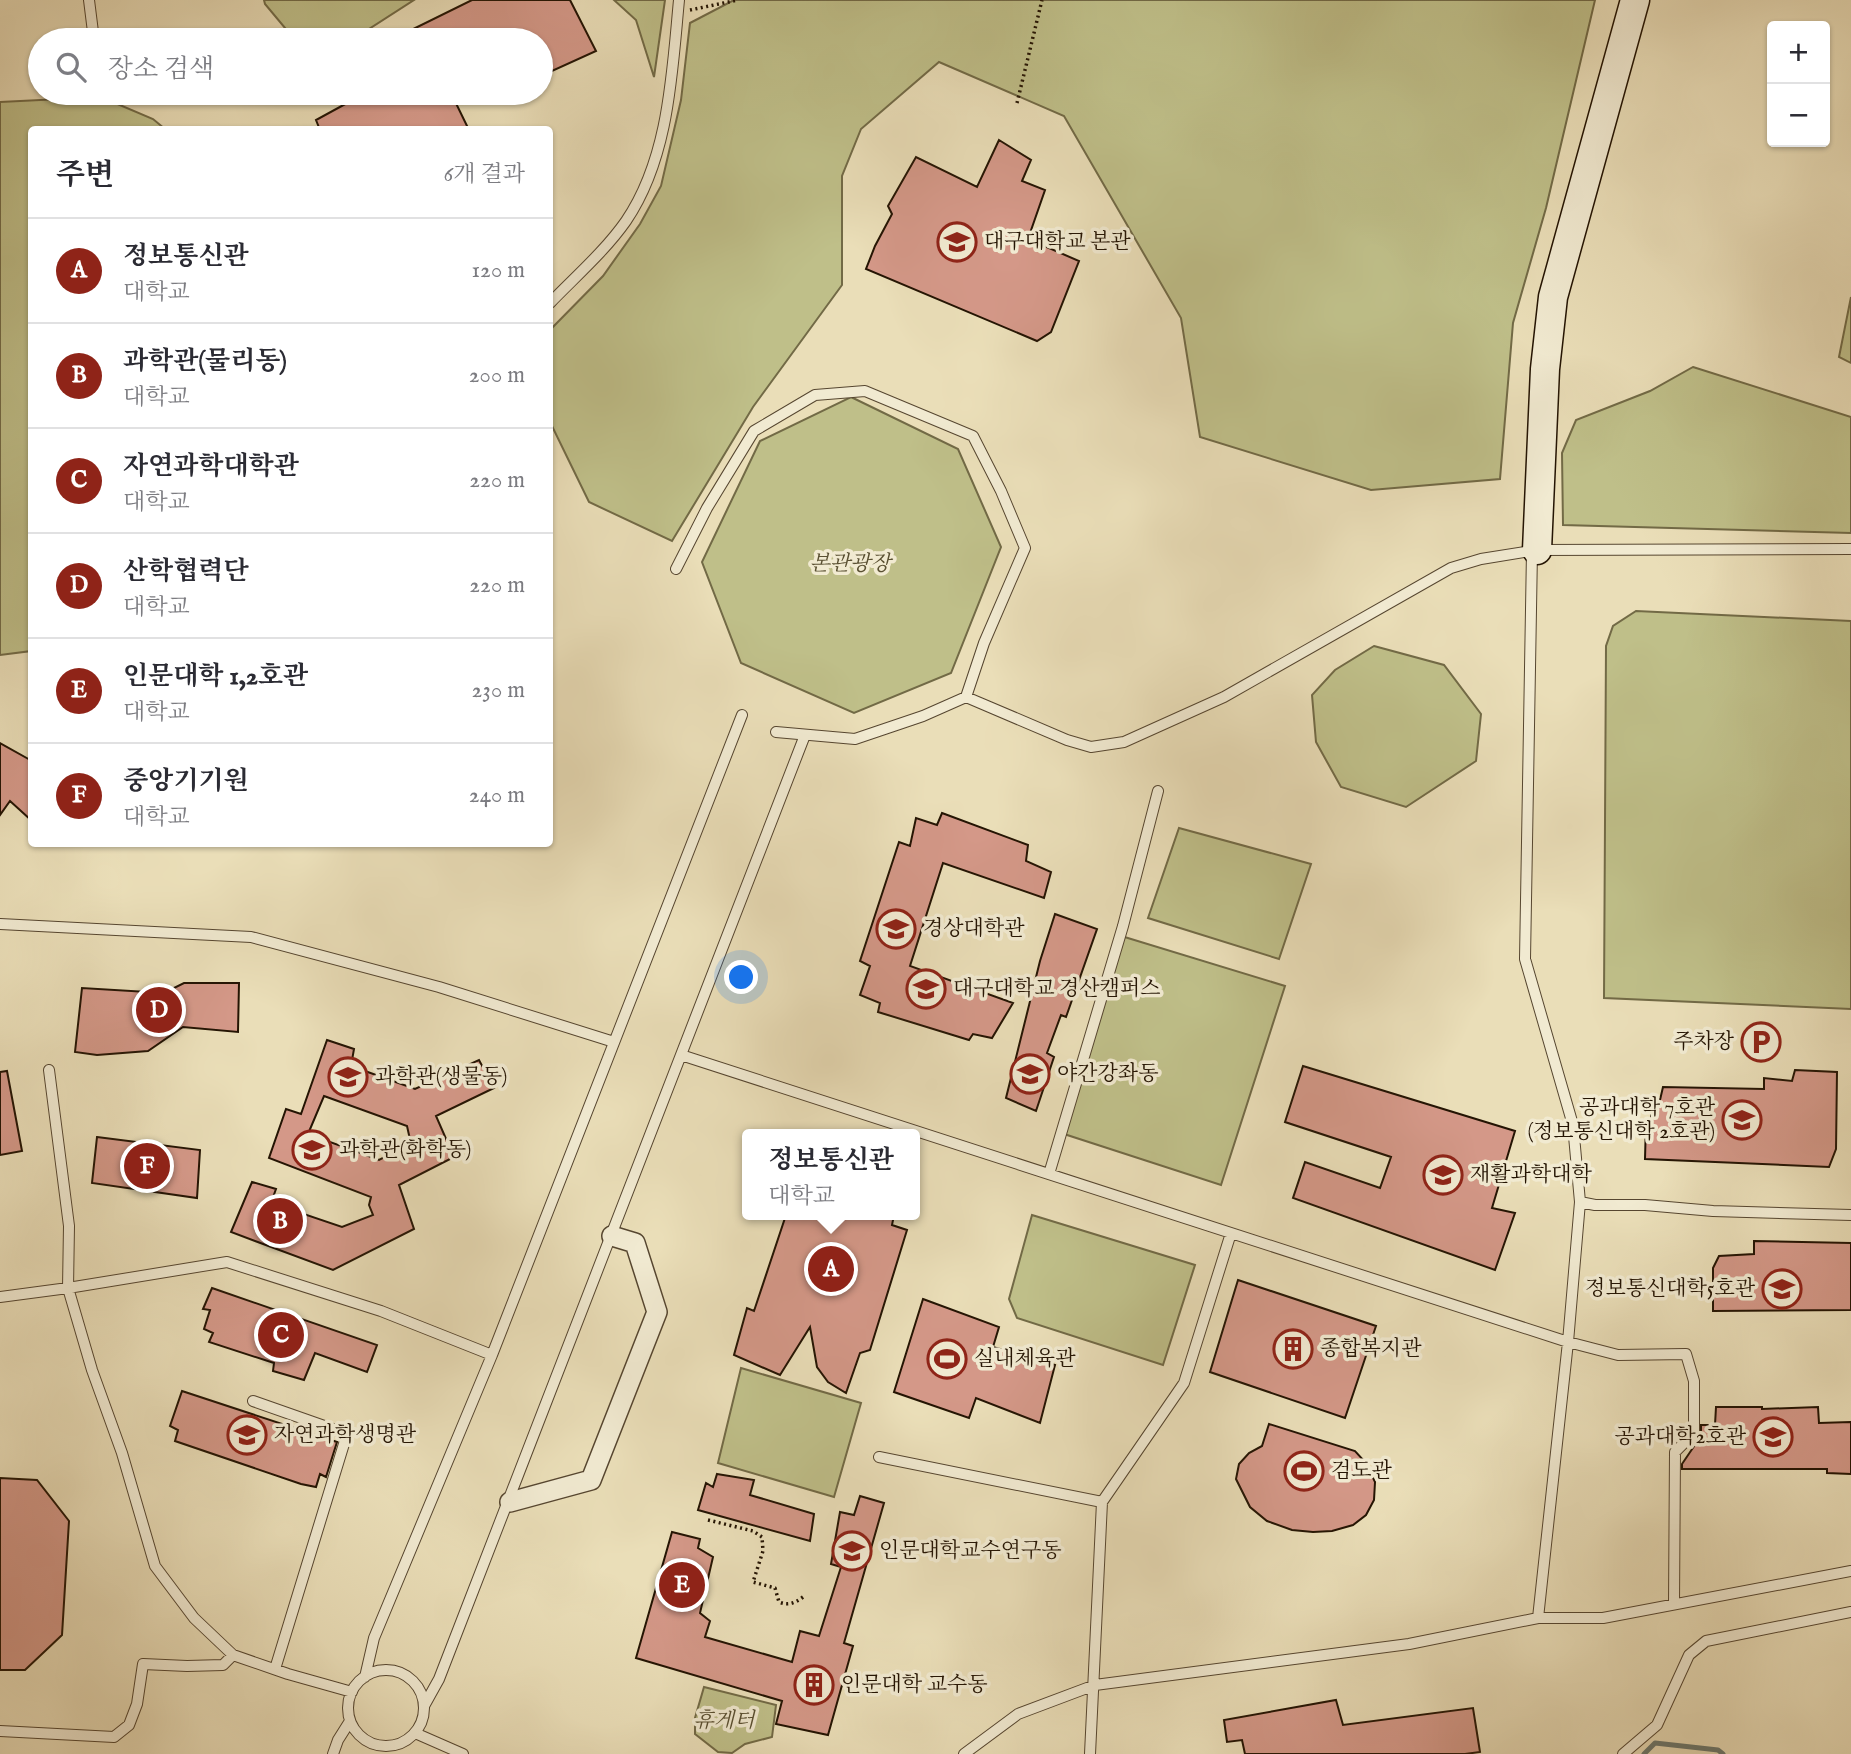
<!DOCTYPE html>
<html lang="ko">
<head>
<meta charset="utf-8">
<style>
	body { margin:0; font-family:"IM FELL English","Noto Serif KR",serif; background:#f2f2f3; color:#2b2b33 }
	.controls { position:absolute; right:21px; top:21px; display:grid; overflow:hidden; border-radius:7px; box-shadow:0 2px 5px #0004 }
	.controls button { width:63px; height:63px; display:grid; place-items:center; padding:0; border:0; border-bottom:2px solid #e1e1e2; background:#fff; color:#2b2b33; font:35px sans-serif }
	.you { position:absolute; left:742px; top:978px; width:24px; height:24px; margin:-18px; border:5px solid #fff; border-radius:50%; background:#1a73e8; box-shadow:0 0 0 10px #1a73e833 }
	.badge { display:grid; place-items:center; width:46px; height:46px; border-radius:50%; background:#8f2418; color:#fff; font-size:23px; font-weight:700 }
	.pin { position:absolute; translate:-50% -50%; border:4px solid #fff; box-shadow:0 2px 7px #0006 }
	.popup { position:absolute; left:742px; top:1129px; width:178px; height:91px; box-sizing:border-box; display:grid; place-content:center; border-radius:7px; background:#fff; filter:drop-shadow(0 2px 5px #0005); font-size:23px; white-space:nowrap; color:#7c7c81 }
	.popup b { font-size:26px; color:#2b2b33 }
	.popup::after { content:''; position:absolute; left:50%; top:100%; margin-left:-14px; border:14px solid transparent; border-top-color:#fff }
	.list { margin:0; padding:0; list-style:none }
	h2 { display:flex; justify-content:space-between; align-items:center; height:91px; margin:0; padding:0 28px; font-size:30px }
	h2 small { font-size:23px; font-weight:400; color:#7c7c81 }
	.list li { display:grid; grid-template-columns:46px 1fr auto; gap:21px; align-items:center; box-sizing:border-box; height:105px; padding:0 28px; border-top:2px solid #e1e1e2 }
	.list b { display:block; font-size:26px; white-space:nowrap }
	.list p { margin:0; font-size:23px; white-space:nowrap; color:#7c7c81 }
	.list em { font-size:23px; font-style:normal; color:#7c7c81 }
	.icon { flex:none; width:38px; height:38px; fill:none; stroke:currentColor; stroke-width:2; stroke-linecap:round; stroke-linejoin:round }
	.map { position:relative; flex:none; width:1851px; height:1754px; overflow:hidden }
	.search { position:absolute; background:#fff; box-shadow:0 2px 5px #0004; left:28px; top:28px; width:525px; height:77px; display:flex; align-items:center; gap:18px; box-sizing:border-box; padding:0 24px; border-radius:38px; color:#7c7c81; font-size:26px }
	.panel { position:absolute; background:#fff; box-shadow:0 2px 5px #0004; left:28px; top:126px; width:525px; height:721px; border-radius:7px }
	.map>svg:first-child { display:block }
	.green { fill:#bfbf89; stroke:#726a46; stroke-width:2 }
	.lines { fill:none; stroke-linecap:round; stroke-linejoin:round }
	.stream { stroke:#6b786f; stroke-width:5 }
	.building { fill:#d49888; stroke:#241403; stroke-width:2; fill-rule:evenodd }
	.lane-casing { stroke:#564630; stroke-width:12 }
	.street-casing { stroke:#564630; stroke-width:22 }
	.secondary-casing { stroke:#241403; stroke-width:31 }
	.path { stroke:#241403; stroke-width:3.5; stroke-dasharray:2 3.5; stroke-linecap:butt }
	.lane { stroke:#f1ead1; stroke-width:10 }
	.street { stroke:#f1ead1; stroke-width:19 }
	.secondary { stroke:#f1ead1; stroke-width:28 }
	.labels { text-anchor:middle; dominant-baseline:central; stroke-width:7; stroke-linejoin:round; paint-order:stroke }
	.poi-label { font-size:21px; fill:#241403; stroke:#f1ead1; text-anchor:start }
	.park-label { font-size:21px; font-style:italic; fill:#5a5032; stroke:#f1ead1 }
</style>
</head>
<body>
<div class="map">
<svg width="1851" height="1754" viewBox="0 0 1851 1754">
	<rect width="100%" height="100%" fill="#eadeb8"/>
	<filter id="stains"><feTurbulence type="fractalNoise" baseFrequency=".00286" numOctaves="4"/><feColorMatrix values="0 0 0 0 .2 0 0 0 0 .09 0 0 0 0 .02 0 0 0 .5 -.17"/></filter>
	<radialGradient id="worn" r=".72"><stop offset=".6" stop-color="#630" stop-opacity="0"/><stop offset="1" stop-color="#630" stop-opacity=".3"/></radialGradient>
	<!-- green -->
	<path class="green" d="M264,0H414L358,36L337,40H295L265,4Z
		M614,0H665L654,77L636,20Z
		M734,0H1595L1546,208L1513,323L1500,479L1371,490L1200,437L1181,318L1064,116L939,62L861,129L842,176V285L753,407L672,541L589,502L550,422V330L603,276L640,224L661,186L681,100L690,23Z
		M101,97L153,119L165,129L32,130L31,651L0,655V102Z
		M1851,297V363L1839,357Z
		M1693,367L1851,417V533L1563,525L1562,453L1576,420L1650,391Z
		M851,397L958,449L1001,547L951,673L854,713L741,663L702,562L760,441Z
		M1636,611L1851,621V1009L1604,998L1606,646L1613,626Z
		M1374,646L1444,665L1481,714L1476,761L1406,807L1341,787L1316,742L1312,695L1335,670Z
		M1179,828L1311,864L1279,959L1148,918Z
		M1118,935L1285,986L1221,1185L1061,1133Z
		M1032,1215L1195,1265L1163,1365L1017,1318L1009,1299Z
		M741,1368L861,1403L834,1497L718,1463Z
		M704,1687L776,1705L772,1737L745,1744L732,1753L718,1752L695,1734V1718Z"/>
	<g class="lines">
		<!-- stream -->
		<path class="stream" d="M1644,1754L1655,1743L1718,1750L1723,1754"/>
	</g>
	<!-- building -->
	<path class="building" d="M472,0H570L596,51L541,76V40H391Z
		M344,93H451L469,130H320L316,120L349,102Z
		M999,140L1031,160L1022,181L1045,190L1028,239L1079,261L1051,332L1037,341L866,269L875,246L892,214L888,206L916,157L977,187Z
		M0,743L32,761V821L10,801L0,815Z
		M942,813L1028,845L1026,861L1051,872L1044,898L943,863L910,966L1013,1003L992,1038L973,1034L969,1040L878,1012L880,1003L860,995L870,966L860,961L899,842L910,846L916,818L937,825Z
		M1055,914L1097,929L1066,1017L1061,1015L1047,1053L1054,1057L1036,1111L1006,1098L1040,961Z
		M184,983H239L238,1032L183,1027L148,1051L97,1055L75,1052L82,988L164,993Z
		M327,1040L354,1049L351,1066L415,1089L479,1060L494,1088L436,1116L454,1157L399,1185L414,1229L333,1270L231,1232L252,1182L276,1189L271,1203L342,1227L373,1215L369,1205L371,1197L269,1158L286,1109L301,1114ZM324,1096L407,1126L411,1144L379,1160L308,1134Z
		M1303,1066L1515,1131L1492,1208L1515,1213L1495,1270L1293,1198L1305,1162L1380,1188L1391,1157L1285,1122Z
		M1795,1070L1837,1072L1836,1149L1829,1167L1645,1159L1646,1122L1651,1118L1652,1098L1660,1100L1663,1087L1764,1089V1078L1792,1081Z
		M7,1071L22,1151L0,1155V1072Z
		M97,1137L200,1150L197,1198L92,1183Z
		M786,1215H894L892,1225L907,1230L870,1350L860,1353L846,1393L828,1382L817,1367L810,1327L780,1375L734,1355L747,1308L754,1311Z
		M1754,1241L1851,1243V1310L1713,1311V1268L1719,1256L1754,1254Z
		M1238,1280L1376,1326L1345,1418L1210,1372Z
		M212,1288L377,1345L367,1372L315,1353L304,1380L273,1371L274,1363L209,1342L213,1333L204,1329L210,1310L203,1309Z
		M923,1299L999,1327L993,1347L1055,1365L1040,1423L976,1398L969,1418L894,1392Z
		M182,1391L337,1442L326,1477L320,1474L316,1487L301,1484L175,1441L178,1430L170,1426Z
		M1716,1407H1762V1409L1818,1407L1819,1423L1851,1422V1474L1827,1473V1469H1682V1464L1701,1436V1425H1715Z
		M1269,1424L1355,1451L1366,1463L1375,1482L1374,1500L1366,1515L1353,1525L1332,1531L1313,1532L1292,1530L1267,1521L1250,1507L1236,1479L1239,1464L1249,1453L1262,1446Z
		M717,1474L754,1480L750,1495L814,1514L810,1541L698,1510L706,1483L713,1487Z
		M0,1478L37,1480L69,1521L62,1635L25,1670H0Z
		M860,1496L884,1503L844,1643L853,1646L828,1735L776,1724L782,1701L636,1658L672,1532L700,1539L698,1548L713,1557L700,1613L710,1621L705,1637L792,1662L800,1631L819,1636L841,1567L831,1564L840,1512L854,1515Z
		M1336,1700L1343,1725L1473,1708L1480,1752L1465,1754H1245L1242,1740L1227,1742L1224,1720Z"/>
	<g class="lines">
		<!-- lane casing -->
		<g class="lane-casing">
			<path id="lane" d="M89,0L93,32L97,40
				M550,303C575,277 605,251 626,221C669,158 672,73 679,0
				M676,569L707,508L754,431L815,395L865,391L973,436L1001,491L1025,548L984,643L966,697
				M776,732L855,739L923,716L966,697L1067,740L1091,747L1124,742L1224,697L1451,568L1481,559L1537,550L1851,549
				M0,924L251,937L439,987L614,1042
				M681,1055L1568,1342L1618,1355L1686,1354L1694,1381V1433L1675,1452L1674,1604
				M49,1070L69,1226L68,1288L227,1262L381,1311L492,1355
				M1049,1174L1123,926L1158,791
				M1580,1202L1595,1205H1645L1713,1211L1851,1215
				M0,1297L68,1288L92,1370L122,1453L155,1566L194,1618L233,1655L288,1674L352,1692
				M253,1401L347,1434L275,1669
				M879,1457L1102,1502
				M1538,1618H1603L1851,1571
				M348 1708a38 38 0 1 1 76 0a38 38 0 1 1-76 0Z
				M365,1677L374,1638L492,1355L742,715
				M424,1706L439,1679L805,735
				M0,1731L114,1737L129,1725L137,1704L143,1664L187,1666L223,1665L233,1655
				M415,1733L463,1754
				M333,1754L338,1740L350,1721
				M964,1754L1018,1714L1095,1685L1409,1644L1538,1618L1568,1342L1580,1202L1573,1125L1525,959L1532,551
				M1090,1754L1102,1502L1184,1383L1231,1233
				M1623,1754L1657,1725L1689,1655L1706,1641L1851,1612"/>
		</g>
		<!-- street casing -->
		<g class="street-casing">
			<path id="street" d="M510,1502L591,1480L657,1312L635,1243L612,1236"/>
		</g>
		<!-- secondary casing -->
		<g class="secondary-casing">
			<path id="secondary" d="M1537,550L1545,369L1553,297L1635,0"/>
		</g>
		<!-- path -->
		<path class="path" d="M690,10L738,0
			M1017,103L1042,0
			M708,1520L753,1531L762,1537L763,1551L753,1582L775,1588L779,1602C788,1606 795,1603 803,1597L804,1594"/>
		<!-- lane -->
		<use href="#lane" class="lane"/>
		<!-- street -->
		<use href="#street" class="street"/>
		<!-- secondary -->
		<use href="#secondary" class="secondary"/>
	</g>
	<!-- icons -->
	<defs>
		<g id="university-ring" transform="scale(2.0125)"><circle r="9.5" fill="#f1ead1" stroke="#8f2418" stroke-width="1.5"/><path d="M0-5L7-2L0 1L-7-2ZM-4 1L0 2.5L4 1V4Q0 6-4 4Z" fill="#8f2418"/></g>
		<g id="parking-ring" transform="scale(2.0125)"><circle r="9.5" fill="#f1ead1" stroke="#8f2418" stroke-width="1.5"/><path d="M-3.5-5.5H1a3.5 3.5 0 0 1 0 7H-1V5.5H-3.5ZM-1-3.4V-.6H.8a1.4 1.4 0 0 0 0-2.8Z" fill="#8f2418"/></g>
		<g id="building-ring" transform="scale(2.0125)"><circle r="9.5" fill="#f1ead1" stroke="#8f2418" stroke-width="1.5"/><path d="M-4-6H4V6H1V3H-1V6H-4ZM-2.5-4.3h1.7v1.8h-1.7ZM.8-4.3h1.7v1.8H.8ZM-2.5-1h1.7V.8h-1.7ZM.8-1h1.7V.8H.8Z" fill="#8f2418"/></g>
		<g id="stadium-ring" transform="scale(2.0125)"><circle r="9.5" fill="#f1ead1" stroke="#8f2418" stroke-width="1.5"/><path d="M0-5a6.5 5 0 1 0 0 10a6.5 5 0 1 0 0-10ZM-3.5-1.8h7v3.6h-7Z" fill="#8f2418"/></g>
	</defs>
	<g fill-rule="evenodd">
		<use href="#university-ring" x="957" y="242"/>
		<use href="#university-ring" x="896" y="929"/>
		<use href="#university-ring" x="926" y="989"/>
		<use href="#parking-ring" x="1761" y="1042"/>
		<use href="#university-ring" x="1030" y="1074"/>
		<use href="#university-ring" x="348" y="1077"/>
		<use href="#university-ring" x="1742" y="1120"/>
		<use href="#university-ring" x="312" y="1150"/>
		<use href="#university-ring" x="1443" y="1175"/>
		<use href="#university-ring" x="1782" y="1289"/>
		<use href="#building-ring" x="1293" y="1349"/>
		<use href="#stadium-ring" x="947" y="1359"/>
		<use href="#university-ring" x="247" y="1435"/>
		<use href="#university-ring" x="1773" y="1437"/>
		<use href="#stadium-ring" x="1304" y="1471"/>
		<use href="#university-ring" x="852" y="1551"/>
		<use href="#building-ring" x="814" y="1685"/>
	</g>
	<g class="labels">
		<!-- poi labels -->
		<g class="poi-label">
			<text x="984" y="242">대구대학교 본관</text>
			<text x="923" y="929">경상대학관</text>
			<text x="953" y="989">대구대학교 경산캠퍼스</text>
			<text x="1734" y="1042" text-anchor="end">주차장</text>
			<text x="1057" y="1074">야간강좌동</text>
			<text x="375" y="1077">과학관(생물동)</text>
			<text x="1715" y="1108" text-anchor="end">공과대학 7호관<tspan x="1715" dy="24">(정보통신대학 2호관)</tspan></text>
			<text x="339" y="1150">과학관(화학동)</text>
			<text x="1470" y="1175">재활과학대학</text>
			<text x="1755" y="1289" text-anchor="end">정보통신대학5호관</text>
			<text x="1320" y="1349">종합복지관</text>
			<text x="974" y="1359">실내체육관</text>
			<text x="274" y="1435">자연과학생명관</text>
			<text x="1746" y="1437" text-anchor="end">공과대학2호관</text>
			<text x="1331" y="1471">검도관</text>
			<text x="879" y="1551">인문대학교수연구동</text>
			<text x="841" y="1685">인문대학 교수동</text>
		</g>
		<!-- park labels -->
		<g class="park-label">
			<text x="850" y="564">본관광장</text>
			<text x="724" y="1721">휴게터</text>
		</g>
	</g>
	<rect width="100%" height="100%" filter="url(#stains)"/>
	<rect width="100%" height="100%" fill="url(#worn)"/>
</svg>
<div class="controls">
<button>+</button>
<button>−</button>
</div>
<div class="you"></div>
<div class="pin badge" style="left:831px;top:1269px">A</div>
<div class="popup"><b>정보통신관</b>대학교</div>
<div class="pin badge" style="left:280px;top:1221px">B</div>
<div class="pin badge" style="left:281px;top:1335px">C</div>
<div class="pin badge" style="left:159px;top:1010px">D</div>
<div class="pin badge" style="left:682px;top:1585px">E</div>
<div class="pin badge" style="left:147px;top:1166px">F</div>
<div class="search"><svg class="icon" aria-label="search" viewBox="0 0 24 24"><circle cx="10" cy="10" r="6"/><path d="M15 15l6 6"/></svg>장소 검색</div>
<section class="panel">
<h2>주변<small>6개 결과</small></h2>
<ul class="list">
<li><span class="badge">A</span><div><b>정보통신관</b><p>대학교</p></div><em>120 m</em></li>
<li><span class="badge">B</span><div><b>과학관(물리동)</b><p>대학교</p></div><em>200 m</em></li>
<li><span class="badge">C</span><div><b>자연과학대학관</b><p>대학교</p></div><em>220 m</em></li>
<li><span class="badge">D</span><div><b>산학협력단</b><p>대학교</p></div><em>220 m</em></li>
<li><span class="badge">E</span><div><b>인문대학 1,2호관</b><p>대학교</p></div><em>230 m</em></li>
<li><span class="badge">F</span><div><b>중앙기기원</b><p>대학교</p></div><em>240 m</em></li>
</ul>
</section>
</div>
</body>
</html>
